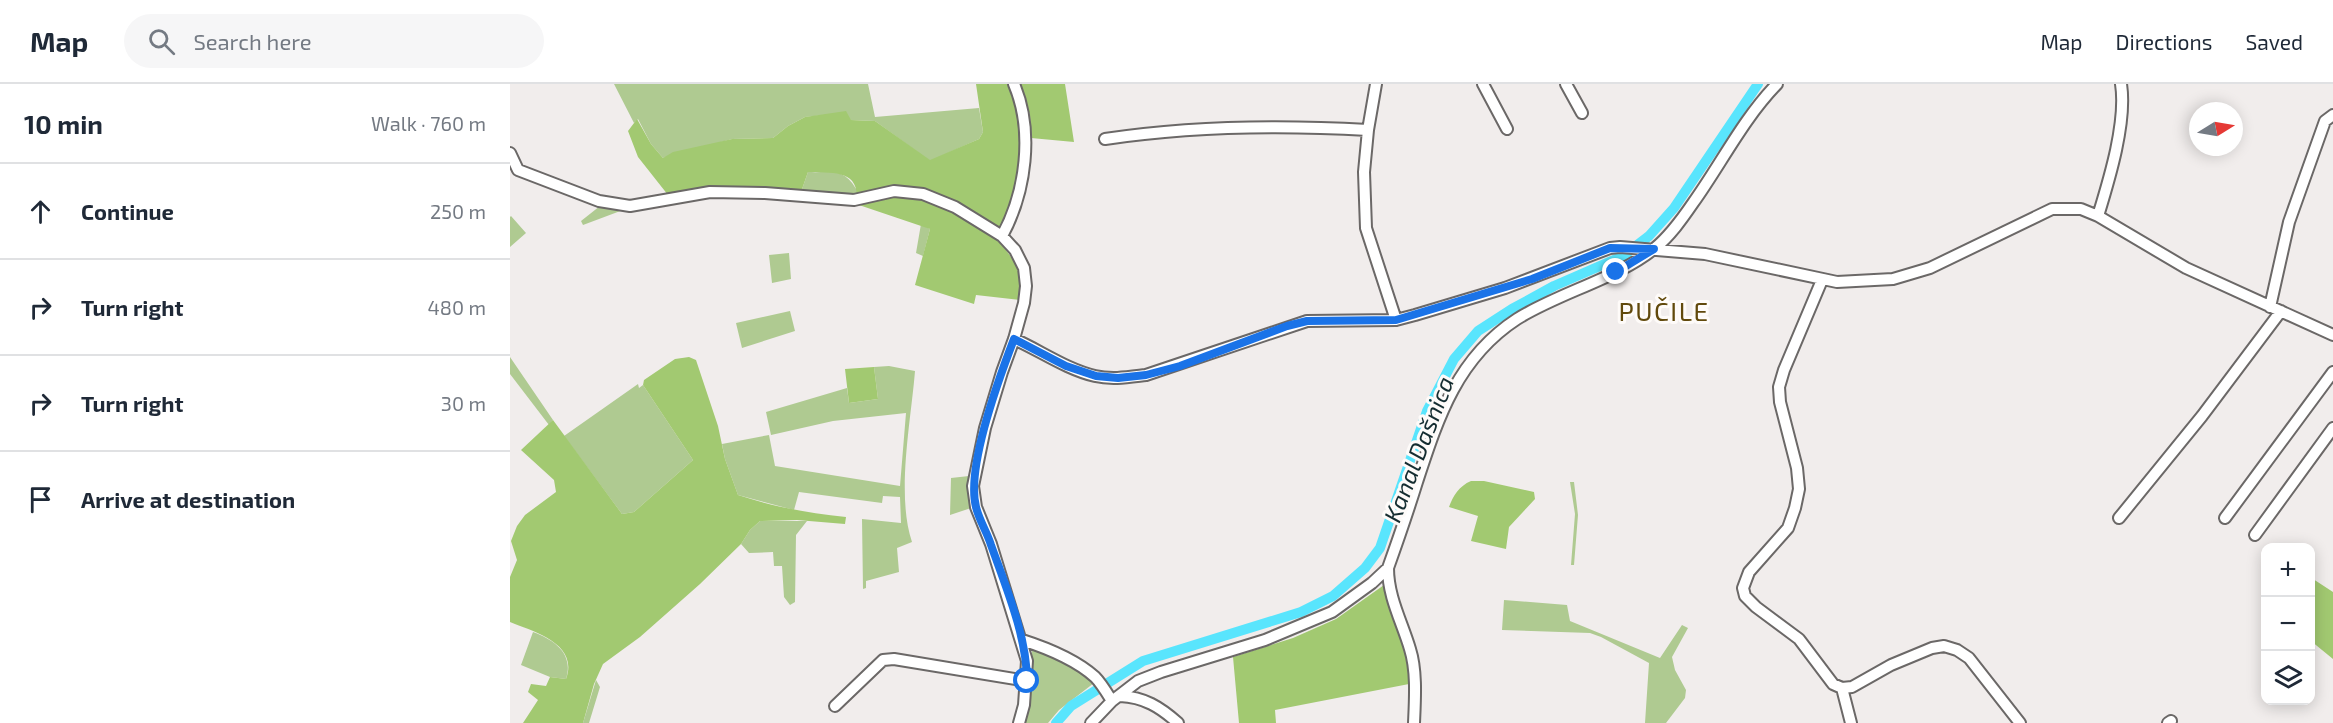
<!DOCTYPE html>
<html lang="en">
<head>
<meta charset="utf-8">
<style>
	body { margin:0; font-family:"Exo 2",sans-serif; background:#f6f6f7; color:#1f2937 }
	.controls { position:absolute; right:18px; bottom:18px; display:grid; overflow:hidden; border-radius:12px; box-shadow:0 3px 15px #0003 }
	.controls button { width:54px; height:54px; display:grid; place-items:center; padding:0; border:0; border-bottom:2px solid #e0e1e3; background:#fff; color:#1f2937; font:30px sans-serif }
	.compass { position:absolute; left:1679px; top:18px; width:54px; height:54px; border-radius:50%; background:#fff; box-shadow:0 3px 15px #0003; rotate:79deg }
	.stop { position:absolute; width:18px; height:18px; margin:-14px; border:4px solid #1a73e8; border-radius:50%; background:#fff }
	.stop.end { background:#1a73e8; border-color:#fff; box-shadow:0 2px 6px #0008 }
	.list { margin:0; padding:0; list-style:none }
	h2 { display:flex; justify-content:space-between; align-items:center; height:78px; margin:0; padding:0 24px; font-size:26px }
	h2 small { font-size:20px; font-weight:400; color:#747a83 }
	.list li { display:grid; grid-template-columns:39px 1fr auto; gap:18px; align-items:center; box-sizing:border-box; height:96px; padding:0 24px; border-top:2px solid #e0e1e3 }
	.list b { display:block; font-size:22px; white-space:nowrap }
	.list em { font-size:20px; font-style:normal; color:#747a83 }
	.icon { flex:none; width:33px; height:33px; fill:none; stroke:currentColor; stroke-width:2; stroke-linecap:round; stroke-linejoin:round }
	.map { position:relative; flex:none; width:1823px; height:639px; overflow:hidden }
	header { display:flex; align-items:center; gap:36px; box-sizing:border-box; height:84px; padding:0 30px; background:#fff; border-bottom:2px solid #e0e1e3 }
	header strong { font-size:28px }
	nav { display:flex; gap:33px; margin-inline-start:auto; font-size:21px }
	.search { width:420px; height:54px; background:#f6f6f7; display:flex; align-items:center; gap:15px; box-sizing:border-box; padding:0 21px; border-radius:33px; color:#747a83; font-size:22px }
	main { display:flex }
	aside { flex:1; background:#fff }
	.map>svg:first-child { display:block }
	.green { fill:#afca91 }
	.forest { fill:#a2c971 }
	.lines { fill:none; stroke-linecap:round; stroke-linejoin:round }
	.canal { stroke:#59e5fd; stroke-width:10 }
	.minor-casing { stroke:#6b6867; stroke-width:14 }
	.minor { stroke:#fff; stroke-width:10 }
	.route { stroke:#1a73e8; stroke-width:8 }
	.labels { text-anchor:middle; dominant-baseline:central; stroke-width:6; stroke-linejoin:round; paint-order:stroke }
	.water-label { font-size:24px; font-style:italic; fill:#152d31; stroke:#fefbf9 }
	.quarter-label { font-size:26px; letter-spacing:1.5px; fill:#61490c; stroke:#fefbf9 }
</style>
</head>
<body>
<header>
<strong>Map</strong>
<div class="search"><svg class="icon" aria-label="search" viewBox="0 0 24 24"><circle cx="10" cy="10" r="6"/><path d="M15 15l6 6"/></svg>Search here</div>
<nav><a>Map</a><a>Directions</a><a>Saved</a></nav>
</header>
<main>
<aside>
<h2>10 min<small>Walk · 760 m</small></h2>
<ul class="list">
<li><svg class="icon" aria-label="ahead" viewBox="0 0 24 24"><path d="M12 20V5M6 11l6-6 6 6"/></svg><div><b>Continue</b></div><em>250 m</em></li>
<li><svg class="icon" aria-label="right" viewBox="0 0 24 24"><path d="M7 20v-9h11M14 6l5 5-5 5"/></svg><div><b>Turn right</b></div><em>480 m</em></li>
<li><svg class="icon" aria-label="right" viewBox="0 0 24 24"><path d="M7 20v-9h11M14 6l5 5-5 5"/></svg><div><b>Turn right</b></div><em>30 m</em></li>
<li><svg class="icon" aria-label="arrive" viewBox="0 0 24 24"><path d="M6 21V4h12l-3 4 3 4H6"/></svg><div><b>Arrive at destination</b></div></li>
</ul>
</aside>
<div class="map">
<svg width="1823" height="639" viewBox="0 0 1823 639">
	<rect width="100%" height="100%" fill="#f1edec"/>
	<!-- green -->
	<path class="green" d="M104,0H358L365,33L469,24L473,48L469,55L420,77L365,37L341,36L315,31L295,33L278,42L263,54L222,55L153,74L141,60L128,35L124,39Z
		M298,88C324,89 334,83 348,108L347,112L291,108Z
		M90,122L113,126L73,141L71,137Z
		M1,132L16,149L0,163V133Z
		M411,140L420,145L413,172L406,169Z
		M279,169L281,195L262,199L259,171Z
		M280,227L285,247L232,264L226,239Z
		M0,273L43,336L39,341L0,290Z
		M379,282L405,287C401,337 386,411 402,458L387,464L389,488L356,497V504L353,505L352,435L391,439L390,413L373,412L372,419L289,408L284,426L228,411L215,375L212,360L259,351L265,382L390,402L396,329L323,337L261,351L256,328L337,304L339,319L368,315L364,283Z
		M128,300L129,304L133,301L183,376L124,428L112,430L54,352Z
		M459,392L461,424L440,431L441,394Z
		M1060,398H1064L1068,431L1064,481H1061L1065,430Z
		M250,437H297L286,451L285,518L280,521L274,513L272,482H264L263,468L239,469L231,460L240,446Z
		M994,516L1057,521L1060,537L1150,574L1172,541L1178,544L1162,573L1165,586L1176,606L1175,614L1156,639H1135L1139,579L1091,553L1080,549L992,546Z
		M23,548C45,556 64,570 56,595L40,593L11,581Z
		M522,566C536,563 574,588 584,599L549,626L538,639H514L522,602Z
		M86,596L90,603L79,639H73Z"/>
	<!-- forest -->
	<path class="forest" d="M466,0H498C518,46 514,113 485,154C505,175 513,187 510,216L466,211L464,220L405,201L420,145L346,120C352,85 322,89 298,88L291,108L158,111L128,73L118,47L127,35L141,60L153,74L163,68L222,55L263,54L278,42L295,33L336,27L341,36L365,37L420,76L469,55L473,48Z
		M510,0H555L564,58L521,54L520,31Z
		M179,273L186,276L208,342L215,375L228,411C264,423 298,429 336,433L335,440L287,436L250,437L240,446L231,460L190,500L130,553L93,580L84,600L73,639H13L28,616L18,608L21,600L36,602L40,593L56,595C69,560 25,548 0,538V493L7,476L1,457L7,442L15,431L46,408L44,396L11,366L43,336L112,430L124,428L183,376L133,301L134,296L165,275Z
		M364,283L368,315L339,319L335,285Z
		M961,397H974L1024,408L1025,415L999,443L996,465L961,457L968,432L939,423C943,412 949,402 961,397Z
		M1800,493L1823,508V575L1801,557Z
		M874,501L897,574L899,600L765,626L766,639H729L723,573L783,554L826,535Z"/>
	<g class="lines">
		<!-- canal -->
		<path class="canal" d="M546,639L561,622L633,577L791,528L823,512L855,484L870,464L917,327L944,275L968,247L1002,225L1044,202L1113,172L1139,152L1164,124L1248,0"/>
		<!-- minor casing -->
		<g class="minor-casing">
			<path id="minor" d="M866,0L858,46L854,88L856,144L886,236
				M973,0L997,45
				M1056,0L1072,29
				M595,55C681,42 771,41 858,46
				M0,69L8,86L89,117L120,122L200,108L255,109L344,116L384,107L413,110L445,123L492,152L505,166L514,184L516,202L514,219L504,255L492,288L475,344L463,402L466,423L481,460L517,577L514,621L509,639
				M1588,132C1599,96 1617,38 1611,0
				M492,152C516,108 524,47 504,0
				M1312,196L1274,286L1269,303L1270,318L1287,384L1289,405L1285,424L1278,444L1239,488L1233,504L1235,512L1246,523L1289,555L1323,600L1332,604L1342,603L1381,581L1422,564L1434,562L1447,566L1459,574L1510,639
				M1760,223L1779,138L1815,37L1823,31
				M504,255C531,267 556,285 585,292C602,296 619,293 636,291L797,237L886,236L905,231L995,204L1100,164L1110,163L1195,170L1327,198L1383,195L1420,184L1542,125H1571L1588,132L1676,184L1823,251
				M1609,434L1692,332L1771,227
				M1715,434L1823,288
				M1745,451L1823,344
				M878,484C878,513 892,538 900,565C907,587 905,616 904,639
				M512,556C537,564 565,575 585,593C591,599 597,609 602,617
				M1332,604L1341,639
				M610,612C634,613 650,623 668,639
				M325,622L373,576L384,575L517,597
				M581,639L602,617L628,597L651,588L755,556L822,528L862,499L878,484C888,456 898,427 907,398C928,334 947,274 1007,235C1050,208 1107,195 1145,164C1160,152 1172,135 1183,119C1211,80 1233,35 1267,0
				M1658,639L1661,637"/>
		</g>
		<!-- minor -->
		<use href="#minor" class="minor"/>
	</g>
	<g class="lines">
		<!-- route -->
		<path class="route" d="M517,597C517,553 496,503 481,461C477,448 469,436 466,423C456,384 489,294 504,255L556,282L586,292L608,294L636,291L670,282L777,242L797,237L886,236L1022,195L1100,164L1144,165L1106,188"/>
	</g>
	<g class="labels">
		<!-- water labels -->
		<g class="water-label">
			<text transform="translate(908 365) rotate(-69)">Kanal Dašnica</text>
		</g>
		<!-- quarter labels -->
		<g class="quarter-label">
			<text x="1154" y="226">PUČILE</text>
		</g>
	</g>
</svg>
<div class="controls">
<button>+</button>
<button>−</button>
<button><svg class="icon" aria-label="layers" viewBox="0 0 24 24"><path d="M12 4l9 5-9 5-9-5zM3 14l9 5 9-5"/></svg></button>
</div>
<svg class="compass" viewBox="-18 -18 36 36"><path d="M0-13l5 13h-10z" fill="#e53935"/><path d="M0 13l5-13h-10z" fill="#747a83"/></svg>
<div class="stop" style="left:517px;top:597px"></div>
<div class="stop end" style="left:1106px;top:188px"></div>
</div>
</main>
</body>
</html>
